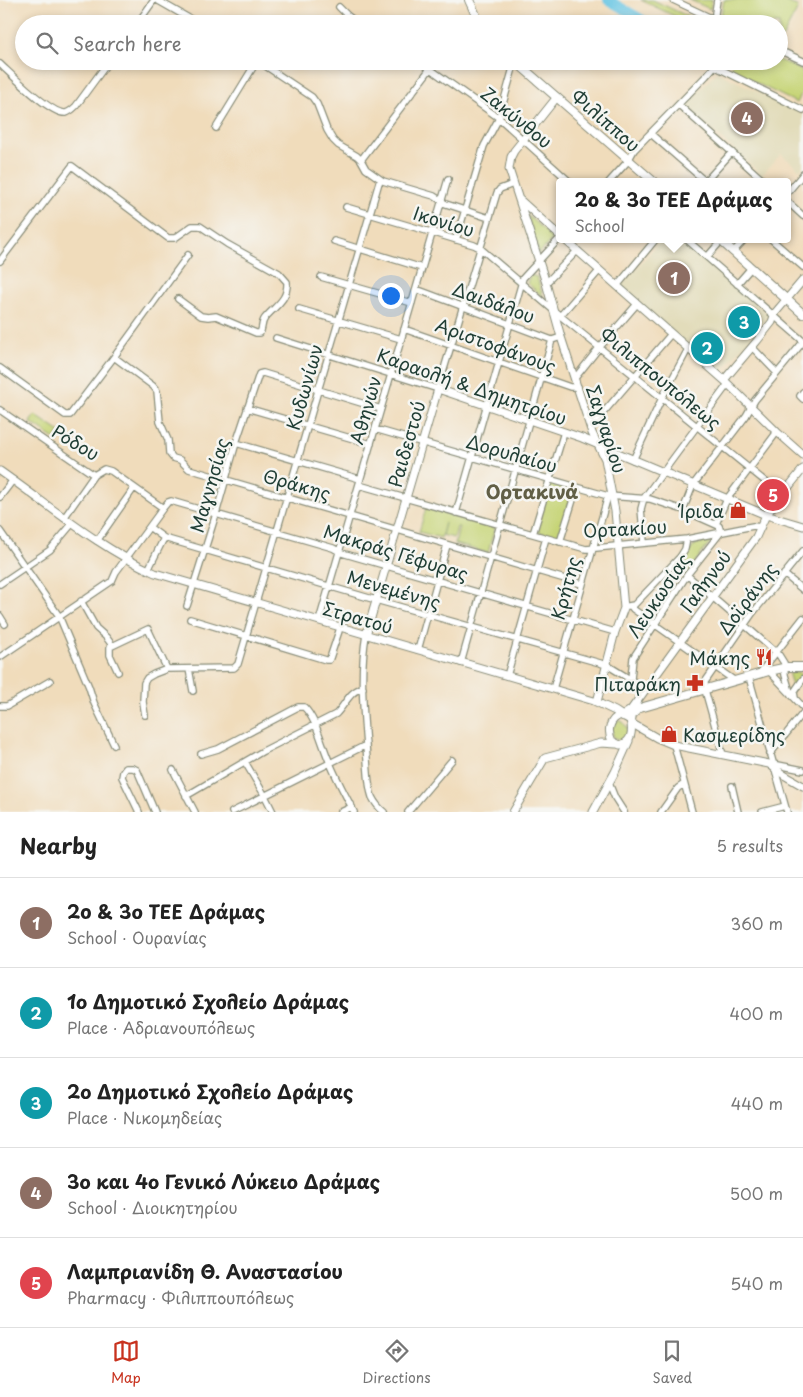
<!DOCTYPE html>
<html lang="en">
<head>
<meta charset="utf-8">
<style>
	body { margin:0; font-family:"Playpen Sans",sans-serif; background:#f2f2f2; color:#222 }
	.you { position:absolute; left:390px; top:295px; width:18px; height:18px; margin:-12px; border:4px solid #fff; border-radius:50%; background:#1a73e8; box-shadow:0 0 0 8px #1a73e833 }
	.badge { display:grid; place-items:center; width:32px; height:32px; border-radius:50%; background:#c8321e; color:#fff; font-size:16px; font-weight:700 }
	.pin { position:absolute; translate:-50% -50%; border:2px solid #fff; box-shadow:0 1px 5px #0006 }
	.popup { position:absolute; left:556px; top:178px; width:235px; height:65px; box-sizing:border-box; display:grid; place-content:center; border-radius:5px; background:#fff; filter:drop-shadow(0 1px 4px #0005); font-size:16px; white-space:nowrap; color:#767676 }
	.popup b { font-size:19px; color:#222 }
	.popup::after { content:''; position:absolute; left:50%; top:100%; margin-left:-10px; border:10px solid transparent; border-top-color:#fff }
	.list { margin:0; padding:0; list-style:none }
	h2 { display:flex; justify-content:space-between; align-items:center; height:65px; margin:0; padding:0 20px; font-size:21px }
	h2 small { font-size:16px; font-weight:400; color:#767676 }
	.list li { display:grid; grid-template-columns:32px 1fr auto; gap:15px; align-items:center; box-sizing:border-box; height:90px; padding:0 20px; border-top:1px solid #e0e0e0 }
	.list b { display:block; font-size:19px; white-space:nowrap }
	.list p { margin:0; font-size:16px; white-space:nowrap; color:#767676 }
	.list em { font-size:16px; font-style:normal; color:#767676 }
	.icon { flex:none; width:28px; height:28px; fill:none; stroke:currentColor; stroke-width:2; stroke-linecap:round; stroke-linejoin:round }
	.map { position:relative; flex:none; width:803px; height:812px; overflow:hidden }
	.search { position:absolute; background:#fff; box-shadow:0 2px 8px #0003; left:15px; right:15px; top:15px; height:55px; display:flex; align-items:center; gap:12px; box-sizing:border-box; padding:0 18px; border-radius:28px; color:#767676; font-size:19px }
	.sheet { height:515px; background:#fff }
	nav { display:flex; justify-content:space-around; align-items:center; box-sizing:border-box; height:70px; border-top:1px solid #e0e0e0; background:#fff; font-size:14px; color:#767676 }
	nav a { display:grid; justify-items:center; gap:2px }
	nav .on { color:#c8321e }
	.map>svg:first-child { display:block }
	.built { fill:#e2dcba }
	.green { fill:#c6d476; stroke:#728855 }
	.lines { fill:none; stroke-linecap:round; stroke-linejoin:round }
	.river { stroke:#65c5e3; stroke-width:10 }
	.minor-casing { stroke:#888c78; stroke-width:8 }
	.tertiary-casing { stroke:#888c78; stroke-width:9 }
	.secondary-casing { stroke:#888c78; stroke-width:10 }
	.minor { stroke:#fff; stroke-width:5.5 }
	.tertiary { stroke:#fff; stroke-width:7 }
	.secondary { stroke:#fff; stroke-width:8 }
	.labels { text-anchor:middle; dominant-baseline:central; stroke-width:5; stroke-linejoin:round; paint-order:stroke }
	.street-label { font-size:18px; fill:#1f3d34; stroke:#f6f6f2 }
	.poi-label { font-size:18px; fill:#1f3d34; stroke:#f6f6f2; text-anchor:end }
	.neighbourhood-label { font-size:19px; font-weight:bold; fill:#615f46; stroke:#f6f6f2 }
</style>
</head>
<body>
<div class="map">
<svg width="803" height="812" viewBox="0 0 803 812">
	<rect width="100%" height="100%" fill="#f6f6f2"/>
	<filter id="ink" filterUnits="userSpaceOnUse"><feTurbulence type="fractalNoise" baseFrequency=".02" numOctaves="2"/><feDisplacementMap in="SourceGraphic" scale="10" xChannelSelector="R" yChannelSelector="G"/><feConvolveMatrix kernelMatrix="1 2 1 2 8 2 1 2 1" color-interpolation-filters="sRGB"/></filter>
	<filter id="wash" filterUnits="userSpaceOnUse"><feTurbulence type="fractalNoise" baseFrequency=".0096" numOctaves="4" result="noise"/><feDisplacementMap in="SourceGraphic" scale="20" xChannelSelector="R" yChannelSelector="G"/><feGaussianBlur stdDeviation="1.12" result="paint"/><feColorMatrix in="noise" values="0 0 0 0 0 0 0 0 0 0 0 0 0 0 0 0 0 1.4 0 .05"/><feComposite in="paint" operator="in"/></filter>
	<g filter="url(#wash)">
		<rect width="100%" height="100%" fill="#f0dcbb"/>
		<!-- built -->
		<path class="built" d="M717,72L803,114V166L800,170L781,154L762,175L685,106Z
			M662,239H683L769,315L720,373L621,286Z"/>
		<!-- green -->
		<path class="green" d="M641,0H653L704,24H691Z
			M690,0H712L710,9Z
			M724,0H780L797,6L798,8L780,42L779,24H740L721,15Z
			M779,60L803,71V90L797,103L730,70L734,61H779Z
			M527,215L553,238L539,254Z
			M530,275L537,277L543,297L527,283Z
			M35,415L60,432L55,439L30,422Z
			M550,484L573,491L559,538L536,531Z
			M426,508L495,527L488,553L455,544L459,527H457L454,538L442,535L445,523L441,538L419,532Z
			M711,541L686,574L675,566L696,544Z
			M798,672L802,676L794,686H792L789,675L791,673Z
			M618,720L623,722L628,729L625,738L621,741L614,738L612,732L614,722Z"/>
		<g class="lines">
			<!-- river -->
			<path class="river" d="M608,0L650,24"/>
		</g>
	</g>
	<g filter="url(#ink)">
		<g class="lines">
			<!-- minor casing -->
			<g class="minor-casing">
				<path id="minor" d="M157,0L199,24
					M673,0L724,24
					M339,7L348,16L359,24
					M716,22L715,13L717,0
					M137,24L154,0
					M779,50L803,61
					M258,61L312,97L317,104L327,130L333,140L338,145L357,156L361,160L366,169L383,181L434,196L446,204L489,218
					M419,61L499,118L570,182
					M0,64C12,75 51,115 66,113C70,112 73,109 76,106L109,61
					M714,66L803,110
					M679,105L765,182
					M216,128L257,61
					M651,134L706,182
					M361,160L430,69
					M609,182L628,161L634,150L706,76L713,68L716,61
					M705,182L732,152
					M788,192L803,174
					M788,202L803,216
					M346,207L474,245L480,248L553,310L782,495
					M686,239L803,341
					M771,239L803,267
					M456,240L484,146L499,118L515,61
					M334,241L422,268
					M733,252L745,239
					M707,257L721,241
					M0,261L72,166L168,238H175L192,226H200L227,244L279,273L287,282C288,300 276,305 265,318C261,323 263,328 260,333H256L216,316L208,317L201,316L178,299
					M321,277L412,303
					M546,283L577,251
					M737,284L751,268
					M617,286L656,239
					M416,289L552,340L561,337
					M299,309L401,339
					M560,316L599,271
					M404,329L570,387H578
					M276,338L438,389L497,193L500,189L513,184
					M752,347L777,373
					M114,357L153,386L157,391L160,422L168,440L169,453L173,458L180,460L189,469L582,584
					M0,368L65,415H70L114,357L188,255
					M575,378L599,348L637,304
					M803,392L800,396L803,399
					M247,408L371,444
					M0,410L94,475
					M591,427L671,334
					M375,429L608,496L650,499L683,510L719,526L721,532L687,575L633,658L631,679
					M236,443L360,479
					M633,460L662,398L688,349
					M359,485L586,549L687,539L753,526L761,527
					M0,497L13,480
					M683,510L693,485L746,416L755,400L803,342
					M456,513L523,278L560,238
					M64,518L94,475L104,469L111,471L163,508
					M716,524L727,499L777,432
					M149,527L164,538L376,600L607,665L646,689
					M0,531L59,616L89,687L94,703L114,745
					M533,534L564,432
					M97,541L134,488
					M560,542L577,487
					M644,543L641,509L644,498L728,384
					M148,570L164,538
					M784,574L803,590
					M687,575L779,655L784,663L785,675L791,695
					M0,584L50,550L72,524
					M81,601L96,628L106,637L112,645
					M187,606L216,514L236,443L259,374L263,373L381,409
					M628,606L634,605L680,557L685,549L687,539
					M631,606L633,609L735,681
					M0,616L5,624
					M190,619L326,660H329L330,658L340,628
					M319,621L448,179
					M366,635C359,676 364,718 367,759C368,771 368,785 372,797C375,803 379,808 384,812
					M418,650L447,545
					M0,657L112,581L116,572L163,508L168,502L171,501L333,548L342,553L615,632
					M461,663L552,340
					M189,669L193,691
					M769,671L803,707
					M118,672L110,655V647L148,629L167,669
					M760,673L803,618
					M507,676L546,538
					M749,677L787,812
					M553,689L608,496
					M795,698L794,692L803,679
					M0,706H7L50,681
					M145,715L143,702L144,683L147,678L154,674L167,669L234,668L238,664L380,179
					M674,745L692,812
					M201,754L218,749L298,707H304C317,720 322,746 330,763C337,780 346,796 354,812
					M770,754L803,713
					M723,755L705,690V682L752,614L803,551
					M245,762L265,796L273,812
					M773,764L803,770
					M173,770L195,812
					M609,783L615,798L624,812
					M732,786L738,812
					M186,796L263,751L336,714C345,705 350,690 363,688
					M139,812L122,777L123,772L126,768H133L137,770L155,812
					M232,812L366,745
					M341,812L352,807
					M408,812L452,760
					M661,812L678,788L684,784
					M762,812L785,806"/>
			</g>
			<!-- tertiary casing -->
			<g class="tertiary-casing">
				<path id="tertiary" d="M557,97L514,151L511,157L509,169L546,283L561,337L592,433L605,459L615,511L624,608L615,632L597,702
					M519,199L560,236
					M564,239L724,380L777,432L803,455
					M724,380L757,341L772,322L775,313L803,280
					M0,471C50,506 98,547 155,573L594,701L615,711L621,715
					M366,635L438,389L582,438L766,515L803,526
					M630,711L756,537L766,515L803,469
					M621,715L630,720C633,731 632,742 620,745L612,741C607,731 609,719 621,715Z
					M631,723L657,738L674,745L769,764L784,775L803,786
					M513,812L545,758L601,743L616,744
					M593,812L615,772L629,741"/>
			</g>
			<!-- secondary casing -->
			<g class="secondary-casing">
				<path id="secondary" d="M469,0L480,24
					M515,61L654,182
					M719,239L803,314
					M623,716L630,711L640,708L769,671L788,667H803
					M631,721L632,715L638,709"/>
			</g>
			<!-- minor -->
			<use href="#minor" class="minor"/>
			<!-- tertiary -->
			<use href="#tertiary" class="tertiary"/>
			<!-- secondary -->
			<use href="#secondary" class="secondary"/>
		</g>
	</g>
	<!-- icons -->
	<defs>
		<g id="shop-bare" transform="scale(1.35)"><path d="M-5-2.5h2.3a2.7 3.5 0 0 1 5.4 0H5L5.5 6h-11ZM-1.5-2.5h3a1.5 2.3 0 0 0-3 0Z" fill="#c8321e" stroke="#f6f6f2" stroke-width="2.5" paint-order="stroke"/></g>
		<g id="restaurant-bare" transform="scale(1.35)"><path d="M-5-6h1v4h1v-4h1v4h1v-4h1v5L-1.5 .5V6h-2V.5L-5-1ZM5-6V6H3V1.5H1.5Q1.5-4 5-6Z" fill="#c8321e" stroke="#f6f6f2" stroke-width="2.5" paint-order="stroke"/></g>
		<g id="pharmacy-bare" transform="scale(1.35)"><path d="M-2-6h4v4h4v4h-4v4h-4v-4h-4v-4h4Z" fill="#c8321e" stroke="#f6f6f2" stroke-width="2.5" paint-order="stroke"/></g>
	</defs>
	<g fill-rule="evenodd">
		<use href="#shop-bare" x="738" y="510"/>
		<use href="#restaurant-bare" x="764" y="657"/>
		<use href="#pharmacy-bare" x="695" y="683"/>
		<use href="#shop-bare" x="669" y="734"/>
	</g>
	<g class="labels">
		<!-- street labels -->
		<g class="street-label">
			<text transform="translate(517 117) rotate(39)">Ζακύνθου</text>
			<text transform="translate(606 120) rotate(41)">Φιλίππου</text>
			<text transform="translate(444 221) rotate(17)">Ικονίου</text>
			<text transform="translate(494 302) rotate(20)">Δαιδάλου</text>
			<text transform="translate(496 345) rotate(20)">Αριστοφάνους</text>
			<text transform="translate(661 378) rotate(39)">Φιλιππουπόλεως</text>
			<text transform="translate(472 386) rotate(19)">Καραολή &amp; Δημητρίου</text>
			<text transform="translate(304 387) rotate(-74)">Κυδωνίων</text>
			<text transform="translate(365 410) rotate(-74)">Αθηνών</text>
			<text transform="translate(607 429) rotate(72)">Σαγγαρίου</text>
			<text transform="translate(76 442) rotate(31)">Ρόδου</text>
			<text transform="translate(406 444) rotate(-74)">Ραιδεστού</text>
			<text transform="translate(512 453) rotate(16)">Δορυλαίου</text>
			<text transform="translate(297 484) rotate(16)">Θράκης</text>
			<text transform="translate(209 485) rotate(-74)">Μαγνησίας</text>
			<text transform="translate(625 528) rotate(-3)">Ορτακίου</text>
			<text transform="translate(396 552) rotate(17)">Μακράς Γέφυρας</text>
			<text transform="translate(705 581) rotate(-54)">Γαληνού</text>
			<text transform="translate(565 588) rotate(-75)">Κρήτης</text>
			<text transform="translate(394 589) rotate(16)">Μενεμένης</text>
			<text transform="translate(658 595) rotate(-56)">Λευκωσίας</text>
			<text transform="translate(747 598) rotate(-53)">Δοϊράνης</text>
			<text transform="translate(358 617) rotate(16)">Στρατού</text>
		</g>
		<!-- poi labels -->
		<g class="poi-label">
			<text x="724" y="510">Ίριδα</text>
			<text x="750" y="657">Μάκης</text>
			<text x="681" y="683">Πιταράκη</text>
			<text x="683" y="734" text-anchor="start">Κασμερίδης</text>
		</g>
		<!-- neighbourhood labels -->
		<g class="neighbourhood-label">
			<text x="532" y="491">Ορτακινά</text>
		</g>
	</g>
</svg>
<div class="you"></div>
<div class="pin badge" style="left:674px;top:278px;background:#8d6e63">1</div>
<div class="popup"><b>2ο &amp; 3ο ΤΕΕ Δράμας</b>School</div>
<div class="pin badge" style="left:707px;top:348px;background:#0f9aa8">2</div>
<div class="pin badge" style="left:744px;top:322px;background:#0f9aa8">3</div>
<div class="pin badge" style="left:747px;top:118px;background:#8d6e63">4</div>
<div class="pin badge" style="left:773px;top:495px;background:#e0444e">5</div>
<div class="search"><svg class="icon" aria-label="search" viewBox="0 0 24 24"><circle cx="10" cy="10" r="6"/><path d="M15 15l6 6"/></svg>Search here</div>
</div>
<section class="sheet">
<h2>Nearby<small>5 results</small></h2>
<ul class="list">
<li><span class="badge" style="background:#8d6e63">1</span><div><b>2ο &amp; 3ο ΤΕΕ Δράμας</b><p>School · Ουρανίας</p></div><em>360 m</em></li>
<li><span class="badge" style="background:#0f9aa8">2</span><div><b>1ο Δημοτικό Σχολείο Δράμας</b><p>Place · Αδριανουπόλεως</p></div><em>400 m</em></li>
<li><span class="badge" style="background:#0f9aa8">3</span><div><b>2ο Δημοτικό Σχολείο Δράμας</b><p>Place · Νικομηδείας</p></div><em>440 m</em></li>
<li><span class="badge" style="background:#8d6e63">4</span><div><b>3ο και 4ο Γενικό Λύκειο Δράμας</b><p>School · Διοικητηρίου</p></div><em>500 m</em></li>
<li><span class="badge" style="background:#e0444e">5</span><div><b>Λαμπριανίδη Θ. Αναστασίου</b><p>Pharmacy · Φιλιππουπόλεως</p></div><em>540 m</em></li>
</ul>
</section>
<nav>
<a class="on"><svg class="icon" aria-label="map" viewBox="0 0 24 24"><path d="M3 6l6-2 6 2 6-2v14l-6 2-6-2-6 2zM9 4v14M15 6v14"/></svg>Map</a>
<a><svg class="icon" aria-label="directions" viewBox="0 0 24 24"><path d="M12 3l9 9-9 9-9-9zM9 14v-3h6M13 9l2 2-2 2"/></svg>Directions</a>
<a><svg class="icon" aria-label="saved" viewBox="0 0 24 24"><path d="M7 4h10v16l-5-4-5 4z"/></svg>Saved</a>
</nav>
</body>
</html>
